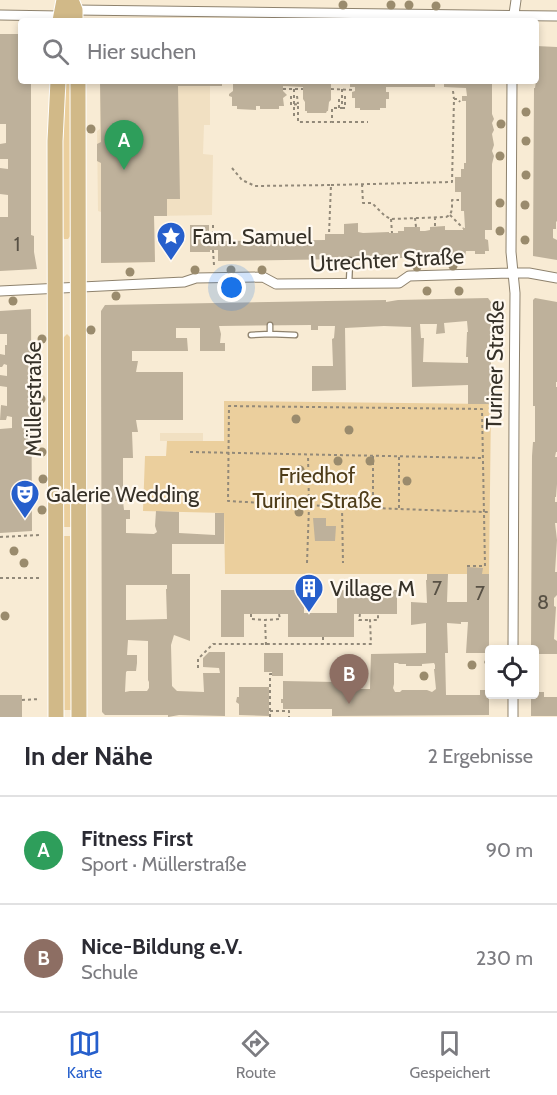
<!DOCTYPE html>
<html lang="de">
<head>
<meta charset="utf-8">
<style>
	body { margin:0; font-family:Cabin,sans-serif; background:#f2f2f3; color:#2b2b33 }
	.controls { position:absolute; right:18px; bottom:18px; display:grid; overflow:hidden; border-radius:6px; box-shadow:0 3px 9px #0003 }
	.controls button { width:54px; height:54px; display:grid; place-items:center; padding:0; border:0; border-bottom:2px solid #e1e1e2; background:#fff; color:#2b2b33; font:30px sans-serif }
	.you { position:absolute; left:232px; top:288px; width:21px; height:21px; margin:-15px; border:4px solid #fff; border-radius:50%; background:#1a73e8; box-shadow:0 0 0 9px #1a73e833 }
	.badge { display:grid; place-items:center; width:39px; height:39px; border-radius:50%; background:#265fcc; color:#fff; font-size:20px; font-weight:700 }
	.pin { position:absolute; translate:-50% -50px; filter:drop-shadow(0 2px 3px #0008) }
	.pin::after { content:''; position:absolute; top:32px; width:21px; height:18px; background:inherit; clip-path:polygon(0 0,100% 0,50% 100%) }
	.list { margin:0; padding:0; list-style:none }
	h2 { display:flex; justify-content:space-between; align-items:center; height:78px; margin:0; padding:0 24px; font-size:26px }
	h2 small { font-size:20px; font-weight:400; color:#7c7c81 }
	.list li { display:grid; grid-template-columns:39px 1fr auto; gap:18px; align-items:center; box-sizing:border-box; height:108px; padding:0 24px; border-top:2px solid #e1e1e2 }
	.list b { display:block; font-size:22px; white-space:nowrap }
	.list p { margin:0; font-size:20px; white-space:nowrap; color:#7c7c81 }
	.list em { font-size:20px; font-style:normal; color:#7c7c81 }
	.icon { flex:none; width:33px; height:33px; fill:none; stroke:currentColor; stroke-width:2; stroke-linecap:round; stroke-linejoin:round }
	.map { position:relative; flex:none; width:557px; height:717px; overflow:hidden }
	.search { position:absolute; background:#fff; box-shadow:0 3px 9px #0003; left:18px; right:18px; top:18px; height:66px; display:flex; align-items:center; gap:15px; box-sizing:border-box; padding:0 21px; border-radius:6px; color:#7c7c81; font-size:22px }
	.sheet { height:294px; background:#fff }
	nav { display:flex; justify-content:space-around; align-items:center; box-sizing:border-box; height:84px; border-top:2px solid #e1e1e2; background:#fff; font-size:16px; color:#7c7c81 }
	nav a { display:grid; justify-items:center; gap:3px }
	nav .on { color:#265fcc }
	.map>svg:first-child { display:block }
	.built { fill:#f1e0c2 }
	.green { fill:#ebcf9d }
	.building { fill:#beb19b; fill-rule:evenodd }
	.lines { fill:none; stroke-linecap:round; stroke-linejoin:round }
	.lane-casing { stroke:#8e826d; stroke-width:7 }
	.street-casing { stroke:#8e826d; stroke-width:11 }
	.primary-casing { stroke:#fff; stroke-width:17 }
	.path { stroke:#928979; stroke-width:2; stroke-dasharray:3 3; stroke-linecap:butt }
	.lane { stroke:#fff; stroke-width:4.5 }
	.street { stroke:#fff; stroke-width:9 }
	.primary { stroke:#d1b988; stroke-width:15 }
	.tree { fill:#9a8b6d }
	.labels { text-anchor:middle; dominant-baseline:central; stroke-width:4.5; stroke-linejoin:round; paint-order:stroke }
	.number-label { font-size:20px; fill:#585145 }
	.poi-label { font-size:22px; fill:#363128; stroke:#fff9f0; text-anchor:start }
	.street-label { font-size:22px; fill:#363128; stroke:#fff9f0 }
	.park-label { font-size:22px; fill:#4e3c19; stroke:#fff9f0 }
</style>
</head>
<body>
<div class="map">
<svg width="557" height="717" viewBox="0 0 557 717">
	<rect width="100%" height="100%" fill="#f8ebd4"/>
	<!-- built -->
	<path class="built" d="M100,85L210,86V125H204L203,154L213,155L212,215L154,216L155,262L101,263V212L98,211L97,131L100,129Z
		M160,433H203V441H160Z"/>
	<!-- green -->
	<path class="green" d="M66,81H70L71,235L68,239H64L62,235V159Z
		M67,334L71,338V527H63V338Z
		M224,401L491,404L489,574H225L224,513L143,511L145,456H166L167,441H224Z
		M63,536H70L71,710H64Z"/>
	<!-- building -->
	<path class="building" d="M0,34H21V81H31V235L34,236V252L37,269L0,271V217H8V195L0,194V168L8,169V159H0V144L6,143V124H0Z
		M536,46L557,47V221L556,222V229H553V238L557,240V260L533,256L534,88H535L536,81Z
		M100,81H222V86H178L180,199H167V216H154L155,262L101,263V163L97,161V144L101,142Z
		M233,81H331V100L329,102L328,111H327L326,113H307V111H305V102L303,99V87L283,86V91L287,95L283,98L284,106H279V109H260V106H256V110L237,109V106H232V97L229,96V94L233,91Z
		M350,81H435V87H386V92H389V99H386V108H380V110H360V108H355V98H352V92L355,91V87H350Z
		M444,81H492V114L494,119L492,123L494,130L492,134L494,145L492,151L494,156L492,164V230H485V239L488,240L489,251H485V254H475V251H466L465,257L395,258L390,260L385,258L380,260L375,259H368L364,260L356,259L353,261L349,259L218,261V250H210V252H190V225H209V245H218V241L325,240V234H344V224L358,223V232L363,233L389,232V233H398V231H404V227H420V231H425L430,230V227L445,226V230H463V228H465L464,211H461V192H455V177H461V169H464V163H466V101H462V96H467L466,88L444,87Z
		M488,298L491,302V404H468V385L412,387L411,327L384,326L345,328L346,390L312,391V366H333L332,339L334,338L335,326H318V330H311V325L219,326L221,334L220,343H225V351H200V328H176V338H187L188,351H132V361H138L136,372H183V420H136L138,432H132L133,458H123V495H128V501H123L124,510H130V519H126V533L154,534L157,532L155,526L156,511L179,512V533L215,535V513H224V544H172V574H190V641L174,635L171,645L172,686L177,691L204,692L203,673H220L219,668L203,667V658L209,652H225V716L179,715L168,717V715H105L102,712L101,352V311L105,305L386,300V302L398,300ZM467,321L468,332H467L466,357H468V363L423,362L424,338H421L420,324H437L436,334L445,333L444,323ZM126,585H167V589H166L167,619L126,620ZM128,640L148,641V680L149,682V688L147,691H130L125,692L126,672L127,671H136L137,663V655H127Z
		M535,298L557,302V382H556V387H557V452H556L555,457H557V484L556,497H555V502H557V523H555L557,540L555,572H557V595L554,598V606L556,607L554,639L557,641V654H534V650H531L532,456L533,442H535V406H533V300Z
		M31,309L32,531L0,533V429L12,428V417L7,416L6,420H0L1,405L7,406V387L0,386V375L7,376V365L4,364L2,367H0V354L5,355V345H7V334H0V311Z
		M313,518H326V526H336L335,541H315Z
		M467,567L483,568L482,574H489V653H466L468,622H461V624L447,623L448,653H445L446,695H480V690H489V715L332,716V709H283V703H281V699H283V681L335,682V685H339V689H370L371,654L426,653V623L411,625V602L427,603L426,580H427V574H448L447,602H467ZM394,663H398L399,664H406V666H422V664L434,663L435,665V669H434L436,689L432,692L427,690H402L400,692H395L393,688L394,684Z
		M221,590H304V613H337V590H397V614H354V637H288V614H244V637H221Z
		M264,653H283V676H272V672H264Z
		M239,687H269V716L239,715V704L236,702L237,697H239Z
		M534,692H544V697H557V716H531V694H534Z
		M0,695H22V717H0Z"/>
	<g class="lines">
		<!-- lane casing -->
		<g class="lane-casing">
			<path id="lane" d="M349,284L350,260
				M270,325V334L295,335
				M251,335L270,334
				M488,662L490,663"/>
		</g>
		<!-- street casing -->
		<g class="street-casing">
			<path id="street" d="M75,10L557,16
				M0,15L60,16
				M513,21L516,0
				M512,81L511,252L515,293L514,416L513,650
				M0,291L184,282L196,278L263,277L276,284L399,283L409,276L514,273H529L557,278
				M513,717V694"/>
		</g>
		<!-- primary casing -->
		<g class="primary-casing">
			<path id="primary" d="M71,0L75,10V21
				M60,21L64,0
				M78,81L79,717
				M56,717L55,141L58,81"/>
		</g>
		<!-- path -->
		<path class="path" d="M283,89H303
			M294,89V118
			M331,89L355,90
			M342,89V108H332V122H368
			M453,91L454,99
			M291,96V105L298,104V122H331
			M297,96L298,104
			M339,108V96
			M342,108H345V96
			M232,168L242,180L255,186L331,185L329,234
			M362,184L363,203H372L385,216L391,219L446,217C453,214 452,208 452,200H459
			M331,185L452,182L454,99H458L460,102
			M450,215L463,228
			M435,217V227
			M415,218L416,227
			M391,219L392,233
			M213,225V245
			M213,250L214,265
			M329,259V264
			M190,452L483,458
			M342,507L343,563
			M373,507V456
			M399,508V457
			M0,537L39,535
			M307,563L309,506L308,455
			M467,566H485L482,409L229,406L228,501C313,506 398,509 484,512H490
			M0,578H40
			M251,614V619L265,620
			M360,614L359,620H370
			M323,637V644
			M266,645L265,620L280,619L279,614
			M198,668V659L213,644H371L370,620H378V614
			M22,700L40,699
			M270,711H289V717
			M270,717V674H272"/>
		<!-- lane -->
		<use href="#lane" class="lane"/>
		<!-- street -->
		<use href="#street" class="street"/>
		<!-- primary -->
		<use href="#primary" class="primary"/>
	</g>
	<!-- trees -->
	<g class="tree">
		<circle cx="343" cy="5" r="4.5"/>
		<circle cx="391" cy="5" r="4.5"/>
		<circle cx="409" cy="5" r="4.5"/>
		<circle cx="436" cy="6" r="4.5"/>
		<circle cx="526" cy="112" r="4.5"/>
		<circle cx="501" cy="124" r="4.5"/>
		<circle cx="91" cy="129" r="4.5"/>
		<circle cx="526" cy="141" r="4.5"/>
		<circle cx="500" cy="156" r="4.5"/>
		<circle cx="526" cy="175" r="4.5"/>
		<circle cx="500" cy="203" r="4.5"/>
		<circle cx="525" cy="205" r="4.5"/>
		<circle cx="500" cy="231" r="4.5"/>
		<circle cx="525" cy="240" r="4.5"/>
		<circle cx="453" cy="266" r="4.5"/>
		<circle cx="417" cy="267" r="4.5"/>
		<circle cx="195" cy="270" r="4.5"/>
		<circle cx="231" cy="270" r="4.5"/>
		<circle cx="262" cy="270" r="4.5"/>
		<circle cx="130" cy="272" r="4.5"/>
		<circle cx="427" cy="291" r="4.5"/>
		<circle cx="459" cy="291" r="4.5"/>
		<circle cx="116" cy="296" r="4.5"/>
		<circle cx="13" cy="301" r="4.5"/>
		<circle cx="91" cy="330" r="4.5"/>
		<circle cx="42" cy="339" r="4.5"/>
		<circle cx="41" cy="399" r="4.5"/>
		<circle cx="296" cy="419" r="4.5"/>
		<circle cx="349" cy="430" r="4.5"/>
		<circle cx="42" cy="452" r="4.5"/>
		<circle cx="338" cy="461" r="4.5"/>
		<circle cx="370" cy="461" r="4.5"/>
		<circle cx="300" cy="470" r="4.5"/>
		<circle cx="43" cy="479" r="4.5"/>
		<circle cx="407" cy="481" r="4.5"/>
		<circle cx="42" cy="510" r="4.5"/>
		<circle cx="299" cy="512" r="4.5"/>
		<circle cx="14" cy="551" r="4.5"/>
		<circle cx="24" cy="563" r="4.5"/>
		<circle cx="5" cy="616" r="4.5"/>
		<circle cx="472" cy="665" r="4.5"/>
		<circle cx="424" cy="676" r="4.5"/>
	</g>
	<!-- icons -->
	<defs>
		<g id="sight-pin" transform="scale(1.5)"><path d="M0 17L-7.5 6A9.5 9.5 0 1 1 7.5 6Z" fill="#265fcc" stroke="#fff9f0"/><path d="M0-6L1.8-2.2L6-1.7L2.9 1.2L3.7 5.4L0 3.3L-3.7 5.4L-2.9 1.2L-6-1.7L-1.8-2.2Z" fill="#fff"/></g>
		<g id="theatre-pin" transform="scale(1.5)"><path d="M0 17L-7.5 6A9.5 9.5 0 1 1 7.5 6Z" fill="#265fcc" stroke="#fff9f0"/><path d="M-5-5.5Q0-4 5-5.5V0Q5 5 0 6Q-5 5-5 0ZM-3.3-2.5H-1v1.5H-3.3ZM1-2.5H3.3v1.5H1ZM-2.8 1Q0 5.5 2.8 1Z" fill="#fff"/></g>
		<g id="building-pin" transform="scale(1.5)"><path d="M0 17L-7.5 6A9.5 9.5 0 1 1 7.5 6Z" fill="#265fcc" stroke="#fff9f0"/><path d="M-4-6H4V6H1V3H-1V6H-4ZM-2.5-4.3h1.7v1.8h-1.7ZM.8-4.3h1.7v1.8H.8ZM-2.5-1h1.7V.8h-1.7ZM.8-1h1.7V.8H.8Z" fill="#fff"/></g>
	</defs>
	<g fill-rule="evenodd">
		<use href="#sight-pin" x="171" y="236"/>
		<use href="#theatre-pin" x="25" y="494"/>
		<use href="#building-pin" x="309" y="588"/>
	</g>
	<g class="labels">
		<!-- number labels -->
		<g class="number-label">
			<text x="17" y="244">1</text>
			<text x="437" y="588">7</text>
			<text x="480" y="593">7</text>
			<text x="543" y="602">8</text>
		</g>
		<!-- poi labels -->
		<g class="poi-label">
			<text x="192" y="236">Fam. Samuel</text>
			<text x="46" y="494">Galerie Wedding</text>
			<text x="330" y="588">Village M</text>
		</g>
		<!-- street labels -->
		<g class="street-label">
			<text transform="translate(387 260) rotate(-3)">Utrechter Straße</text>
			<text transform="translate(495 365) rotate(-89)">Turiner Straße</text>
			<text transform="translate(33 399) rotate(-90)">Müllerstraße</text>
		</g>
		<!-- park labels -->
		<g class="park-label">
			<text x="317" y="475">Friedhof<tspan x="317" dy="25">Turiner Straße</tspan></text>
		</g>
	</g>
</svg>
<div class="controls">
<button><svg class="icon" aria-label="locate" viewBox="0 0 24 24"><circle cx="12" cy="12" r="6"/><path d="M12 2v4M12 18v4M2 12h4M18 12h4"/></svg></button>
</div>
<div class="you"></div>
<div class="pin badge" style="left:124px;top:170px;background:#2e9e5b">A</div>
<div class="pin badge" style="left:349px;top:704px;background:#8d6e63">B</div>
<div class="search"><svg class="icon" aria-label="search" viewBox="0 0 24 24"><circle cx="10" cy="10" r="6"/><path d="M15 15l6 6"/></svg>Hier suchen</div>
</div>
<section class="sheet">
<h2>In der Nähe<small>2 Ergebnisse</small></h2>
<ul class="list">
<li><span class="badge" style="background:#2e9e5b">A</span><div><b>Fitness First</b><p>Sport · Müllerstraße</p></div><em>90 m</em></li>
<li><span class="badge" style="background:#8d6e63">B</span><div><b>Nice-Bildung e.V.</b><p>Schule</p></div><em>230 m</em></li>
</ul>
</section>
<nav>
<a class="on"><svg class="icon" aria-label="map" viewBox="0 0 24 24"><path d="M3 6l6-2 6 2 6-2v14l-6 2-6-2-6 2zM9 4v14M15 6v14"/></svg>Karte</a>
<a><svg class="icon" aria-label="directions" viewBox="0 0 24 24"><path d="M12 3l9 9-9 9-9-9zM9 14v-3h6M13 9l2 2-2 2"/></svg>Route</a>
<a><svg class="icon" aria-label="saved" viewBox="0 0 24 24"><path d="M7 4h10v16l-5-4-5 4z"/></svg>Gespeichert</a>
</nav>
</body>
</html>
